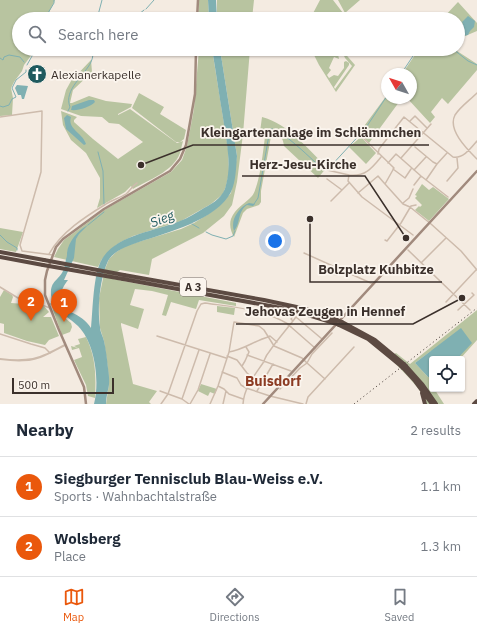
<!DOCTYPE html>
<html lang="en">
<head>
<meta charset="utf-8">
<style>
	body { margin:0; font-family:"IBM Plex Sans",sans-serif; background:#f2f2f3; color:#1f2937 }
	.controls { position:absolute; right:12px; bottom:12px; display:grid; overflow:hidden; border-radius:4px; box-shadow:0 1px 3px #0004 }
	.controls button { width:36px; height:36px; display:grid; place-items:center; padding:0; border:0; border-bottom:1px solid #e0e1e3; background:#fff; color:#1f2937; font:20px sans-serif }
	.compass { position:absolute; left:381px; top:68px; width:36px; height:36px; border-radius:50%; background:#fff; box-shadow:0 1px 3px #0004; rotate:309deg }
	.scale { position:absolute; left:12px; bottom:10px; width:102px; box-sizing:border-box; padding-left:4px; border:2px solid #3b302b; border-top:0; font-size:11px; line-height:14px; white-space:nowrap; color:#3b302b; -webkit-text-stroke:3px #fbf5ee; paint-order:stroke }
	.you { position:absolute; left:275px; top:241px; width:14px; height:14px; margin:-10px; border:3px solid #fff; border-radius:50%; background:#1a73e8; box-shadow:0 0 0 6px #1a73e833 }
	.badge { display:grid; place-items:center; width:26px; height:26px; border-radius:50%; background:#ea580c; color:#fff; font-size:13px; font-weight:700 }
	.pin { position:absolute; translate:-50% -33px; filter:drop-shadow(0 1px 2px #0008) }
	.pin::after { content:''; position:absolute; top:21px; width:14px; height:12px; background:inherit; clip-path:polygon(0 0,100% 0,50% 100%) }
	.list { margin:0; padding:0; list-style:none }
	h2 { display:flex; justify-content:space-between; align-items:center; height:52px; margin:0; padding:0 16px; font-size:17px }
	h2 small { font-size:13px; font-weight:400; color:#747a83 }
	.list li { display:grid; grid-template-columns:26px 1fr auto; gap:12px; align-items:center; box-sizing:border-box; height:60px; padding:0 16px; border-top:1px solid #e0e1e3 }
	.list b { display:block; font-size:15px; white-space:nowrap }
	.list p { margin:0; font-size:13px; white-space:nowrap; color:#747a83 }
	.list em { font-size:13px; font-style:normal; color:#747a83 }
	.icon { flex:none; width:22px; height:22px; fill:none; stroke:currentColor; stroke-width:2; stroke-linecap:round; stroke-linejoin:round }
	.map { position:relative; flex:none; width:477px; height:404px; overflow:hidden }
	.search { position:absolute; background:#fff; box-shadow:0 1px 3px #0004; left:12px; right:12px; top:12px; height:44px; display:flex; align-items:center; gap:10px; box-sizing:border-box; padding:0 14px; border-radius:22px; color:#747a83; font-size:15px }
	.sheet { height:172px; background:#fff }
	nav { display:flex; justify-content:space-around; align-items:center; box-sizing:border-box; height:56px; border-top:1px solid #e0e1e3; background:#fff; font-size:11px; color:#747a83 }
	nav a { display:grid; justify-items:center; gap:2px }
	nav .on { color:#ea580c }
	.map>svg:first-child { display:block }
	.green { fill:#b8c4a0 }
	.water { fill:#7fb0b2 }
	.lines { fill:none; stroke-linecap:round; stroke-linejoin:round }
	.stream { stroke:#7fb0b2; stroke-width:1 }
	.minor { stroke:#cdbbac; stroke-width:1.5 }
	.tertiary { stroke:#cdbbac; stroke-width:2 }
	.secondary { stroke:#a18a7d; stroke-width:2.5 }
	.motorway { stroke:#5c4a42; stroke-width:4 }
	.rail { stroke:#3b302b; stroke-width:1; stroke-dasharray:1 3; stroke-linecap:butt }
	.minor-bridge { stroke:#cdbbac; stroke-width:1.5 }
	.motorway-bridge { stroke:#5c4a42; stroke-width:4 }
	.labels { text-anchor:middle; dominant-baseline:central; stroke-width:3.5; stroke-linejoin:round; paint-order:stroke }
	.shield { fill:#fbf5ee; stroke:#756b66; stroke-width:1 }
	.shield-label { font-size:11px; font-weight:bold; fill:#3b302b }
	.poi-label { font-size:12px; fill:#3b302b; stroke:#fbf5ee; text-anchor:start }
	.water-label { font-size:13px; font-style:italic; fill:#1f5a5e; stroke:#fbf5ee }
	.quarter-label { font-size:14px; font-weight:bold; fill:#8c3b22; stroke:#fbf5ee }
	.leader { fill:none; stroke:#3b302b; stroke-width:1.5 }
	.callout-dot { fill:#3b302b; stroke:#fbf5ee; stroke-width:1.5 }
	.callout-label { font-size:13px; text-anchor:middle; font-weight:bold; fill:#3b302b; stroke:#fbf5ee; stroke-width:3.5; stroke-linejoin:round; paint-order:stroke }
</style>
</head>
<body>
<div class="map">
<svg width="477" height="404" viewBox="0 0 477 404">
	<rect width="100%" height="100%" fill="#f4ebe1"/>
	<!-- green -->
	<path class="green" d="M0,0H55L46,19H19V49H36L24,65L22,71L14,82L11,88L13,98L12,115L0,116Z
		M199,0H208L209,19H198Z
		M217,0H254L252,19H217Z
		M320,0H333L343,13V15L339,19H310Z
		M338,0H360L345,13Z
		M458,2L477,23V31L458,39V19H442Z
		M199,49H212L228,149L229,173L226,186L223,194L211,204L181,221L133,236L119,243L115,246L102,259L98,267L54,257L58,249L64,240L106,209L171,172L182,160L187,146L194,109Z
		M220,49H250L243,134L237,182L232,205L224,216L203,233L152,259L149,275L120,270L114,274L113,279L236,303V306L199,300L196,309L171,302L166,316L162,315L168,295L152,291L135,289L130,305L144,309L138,329L121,323V325L133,384L157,391L149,402L151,404H106L109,384L108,369L104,341L100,328L99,298L105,269L109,259L115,253L125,246L181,229L194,223L210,213L221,204L231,193L237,156Z
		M311,49H337L339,59L334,57L329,68L331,70L327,75L329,78L334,75L338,76L344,68V62L346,61L349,63V65L334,87L335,89L352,66L345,58L341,49L355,65L336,92L319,65Z
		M419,49H454L477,64V70L448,104L442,98L431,112L435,117L430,123L407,98H411V74H402Z
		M91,60L92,72L73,90L70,103H72L89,96L106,101L132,104L131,107L118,114V115L130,109L177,143L183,141C182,145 181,149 180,153C173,172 148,180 133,189L131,186L125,192L97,208L100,198V178L86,153L71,140L63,125L61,111L77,117L74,120V122L93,139L118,159L143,142L119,124L109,123L102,117L81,116L61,109L66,90L71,81Z
		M139,93L164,107L160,114L186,130L184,139L180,142H176L132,108Z
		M387,95V98H402L369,143L359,133Z
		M262,117C289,124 307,149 327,167L318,178L284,146C283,137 280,135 272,131L261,191V202L259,205L247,209L243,213L234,237C231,232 229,225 231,219C235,208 246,203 252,196C260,185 263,151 265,137L260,132Z
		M361,137L376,153L366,164L349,147Z
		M422,184L429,190L433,187L449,199L429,221L415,210L419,206L420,207L422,205L415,198L417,196L415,195Z
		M0,228L23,232L16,252L0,249Z
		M4,290L12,295L13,297L11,303L25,304L28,300L37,304V306H44L49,312L43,317H51L59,336L49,340L45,345L27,341L4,333V324L0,323V297Z
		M217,306L235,308L234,315L217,312Z
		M54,309L71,323L72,327L70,332L62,335L53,310Z
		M477,310V340L460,359H437L431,351L415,363L428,377H432V389H434V391L438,389L435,390L444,404H427C424,391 398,366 388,357L396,353L410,364Z
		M86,337C96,357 96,377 95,398L88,396L86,385L74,360L82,357L79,348L72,350L71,346L78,348L74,346L80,344L78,339Z
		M201,384L217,389L215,394L210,392L208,396L198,391Z"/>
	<!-- water -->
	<path class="water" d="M208,0H216L217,19H209Z
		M468,16L475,21L474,27L470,31L468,35L458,37V26L463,24L462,22Z
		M212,49H220L237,156C236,168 236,181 231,192C217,220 166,233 139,242C128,246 114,250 108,261C100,278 97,307 100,327C100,332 103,336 104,341C106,350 107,359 108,368C109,375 110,383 108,390C107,395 106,399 106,404H94C100,381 95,343 78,326C68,316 53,311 51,295C50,281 58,281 63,271C65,268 65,263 66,259C67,257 67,255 67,253C68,242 78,230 88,225L79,234L76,239L74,258L64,280H68C63,286 57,298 63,306C65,308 69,310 71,312C79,316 86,320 91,328C93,309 93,274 102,259C116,235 156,231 180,221C188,218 196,213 204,208C214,203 224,196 226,185C232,163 226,140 223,118C219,95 216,72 212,49Z
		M17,85L28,86L24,99H22L21,95H18L15,88Z
		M89,100H94L95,102C90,107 78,111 71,110L72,106Z
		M67,115L71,117C67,129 83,133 86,144L84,145L66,129L64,118Z
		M249,203L255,204L253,206L247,205C237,212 241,223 234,231C230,220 239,207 249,203Z
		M461,328L472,343L457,359H432V377H428L415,363Z"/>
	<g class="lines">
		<!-- stream -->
		<path class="stream" d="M146,9L154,0
			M48,13L54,3V0
			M45,19L48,13L63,19
			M97,19L102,0
			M133,19L144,10
			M453,49L468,61L477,65
			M0,58L3,60L4,57L9,55L20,57L24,62
			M27,65L36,49
			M401,74L417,50L425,49
			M0,106L3,107L9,105L12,99L16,97L12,88L16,80L26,72V70
			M68,111L70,107C63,90 85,75 91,62C93,58 93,53 94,49
			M98,152L103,171L104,204
			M254,204L258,198L270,129C280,127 314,162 324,170L329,168L365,129L387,96
			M192,224L199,228
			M88,225L104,212
			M206,232L212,235L226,239L233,236L235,231
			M0,235L7,242L17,248V250
			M34,291L37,294
			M50,304H55"/>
		<!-- minor -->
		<path class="minor" d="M477,93C470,100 460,107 455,115C447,130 468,150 477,159
			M0,117L42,111L41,172L20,245L22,251L53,255
			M410,121L415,116L427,128
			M358,133L394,168L385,184L403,204L410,207L431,224L461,251L477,270
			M415,147L433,162L437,164
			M378,154L379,149L404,117L453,157C463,159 471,148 477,141
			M381,157C372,168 365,177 349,175L348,181L362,197L413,235
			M401,158L431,124
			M388,163L396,154L421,176L448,197
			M326,168L327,170L349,175
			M393,169L405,178L411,169
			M414,170L426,157
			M327,179L342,190
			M426,180L437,164L447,153
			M447,181L458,168L457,158
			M414,185L421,176
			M358,193L378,176L385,184
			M331,201L349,183
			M403,203L409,198L413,189
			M385,240L387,241L401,223L411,206L416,205
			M408,250L470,310
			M304,253L373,284
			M49,254C61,232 85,217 106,204C112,200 120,198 126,194C130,191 132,186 137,183
			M422,262L446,238
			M326,272L337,275L341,270
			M0,287L18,298L24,296L28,300L50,308
			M446,302L476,270
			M458,310L474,295L472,293
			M296,317L322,339
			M291,327L315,348
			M0,334L31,344L45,348L50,353
			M157,336L226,358
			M268,337L270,336L277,342
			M229,352L234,322L259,326L264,330L274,346L302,358L307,363L300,368L280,389
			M247,355L291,371
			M227,356L237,360L247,373L252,377
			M242,366L245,361L249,352L246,347
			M222,372L237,378L241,385L246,388L270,396L303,404
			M325,379L307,363L312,354L332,333
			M218,386L224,389L229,394L243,399
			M160,391L182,399L189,404
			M257,391L273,364
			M182,399L199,350
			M161,404L168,394L197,311L201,304L205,303C233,307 263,309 288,324
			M190,404L198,390L210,354
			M210,404L218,386L229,352C243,350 254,341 268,337
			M223,404L226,391
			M243,404C244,388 254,376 263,363C265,359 266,355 269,352C277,340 287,329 296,317L293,316L291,319L293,321
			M306,404L308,397L354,347"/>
		<!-- tertiary -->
		<path class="tertiary" d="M0,359C15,361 31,362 45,355C52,352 59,348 65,345"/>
		<!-- secondary -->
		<path class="secondary" d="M197,19L198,0
			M86,404L84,387L59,330L45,295V280L47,271L56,247L63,239L104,209L170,171L180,159L186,145L195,94L196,49
			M263,404L477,171"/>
		<!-- motorway -->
		<path class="motorway" d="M0,252L44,260
			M0,257L43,265
			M124,275L264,300L306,309L337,320
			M123,279L292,310L334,323
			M342,322L375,340L404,364
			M339,325L368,339L401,366
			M406,366L422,384L436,404
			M403,368L415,381L432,404
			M422,393L425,404
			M474,404L477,401"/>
		<!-- rail -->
		<path class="rail" d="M354,404L477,308"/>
		<!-- minor-bridge -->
		<path class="minor-bridge" d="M288,325L291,327"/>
		<!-- motorway-bridge -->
		<path class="motorway-bridge" d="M44,260L124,275
			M43,265L123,279
			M337,320L342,322
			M334,323L339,325
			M404,364L406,366
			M401,366L403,368"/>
	</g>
	<!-- icons -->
	<defs>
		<g id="church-disc" transform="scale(1)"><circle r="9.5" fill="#1f5a5e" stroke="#fbf5ee"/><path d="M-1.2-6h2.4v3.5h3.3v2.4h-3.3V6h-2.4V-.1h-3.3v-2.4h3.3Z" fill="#fff"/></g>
	</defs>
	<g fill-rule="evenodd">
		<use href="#church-disc" x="37" y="74"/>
	</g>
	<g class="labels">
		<!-- shield labels -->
		<rect class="shield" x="180" y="278" width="26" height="18" rx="3"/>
		<g class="shield-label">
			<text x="193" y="287">A 3</text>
		</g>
		<!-- poi labels -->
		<g class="poi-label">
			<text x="51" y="74">Alexianerkapelle</text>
		</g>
		<!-- water labels -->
		<g class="water-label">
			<text transform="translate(162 219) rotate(-21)">Sieg</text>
		</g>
		<!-- quarter labels -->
		<g class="quarter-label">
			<text x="273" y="381">Buisdorf</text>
		</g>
	</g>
	<!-- callouts -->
	<path class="leader" d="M141 165L193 145H429M406 238L365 176H242M310 219L310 282H442M462 298L413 324H236"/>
	<g class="callout-dot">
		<circle cx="141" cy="165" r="4"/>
		<circle cx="406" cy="238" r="4"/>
		<circle cx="310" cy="219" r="4"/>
		<circle cx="462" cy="298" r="4"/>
	</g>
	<g class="callout-label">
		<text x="311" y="137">Kleingartenanlage im Schlämmchen</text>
		<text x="303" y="169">Herz-Jesu-Kirche</text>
		<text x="376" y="274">Bolzplatz Kuhbitze</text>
		<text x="325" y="316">Jehovas Zeugen in Hennef</text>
	</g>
</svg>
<div class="controls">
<button><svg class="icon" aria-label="locate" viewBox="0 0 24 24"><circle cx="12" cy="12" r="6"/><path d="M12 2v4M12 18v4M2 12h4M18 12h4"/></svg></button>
</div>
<svg class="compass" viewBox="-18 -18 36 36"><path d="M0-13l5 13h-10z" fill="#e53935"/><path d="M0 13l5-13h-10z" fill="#747a83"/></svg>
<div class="scale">500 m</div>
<div class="you"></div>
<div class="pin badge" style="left:64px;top:322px">1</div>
<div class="pin badge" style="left:31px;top:321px">2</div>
<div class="search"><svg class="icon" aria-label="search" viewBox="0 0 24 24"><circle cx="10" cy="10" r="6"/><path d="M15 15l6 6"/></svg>Search here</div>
</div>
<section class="sheet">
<h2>Nearby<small>2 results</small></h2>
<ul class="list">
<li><span class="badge">1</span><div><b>Siegburger Tennisclub Blau-Weiss e.V.</b><p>Sports · Wahnbachtalstraße</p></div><em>1.1 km</em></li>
<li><span class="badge">2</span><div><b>Wolsberg</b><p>Place</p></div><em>1.3 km</em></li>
</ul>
</section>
<nav>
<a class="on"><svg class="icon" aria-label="map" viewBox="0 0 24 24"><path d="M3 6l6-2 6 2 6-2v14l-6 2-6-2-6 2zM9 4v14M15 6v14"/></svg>Map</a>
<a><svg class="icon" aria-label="directions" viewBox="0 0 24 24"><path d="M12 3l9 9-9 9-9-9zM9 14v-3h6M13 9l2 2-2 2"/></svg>Directions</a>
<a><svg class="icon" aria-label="saved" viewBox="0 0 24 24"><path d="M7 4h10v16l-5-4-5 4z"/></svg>Saved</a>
</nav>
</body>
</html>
